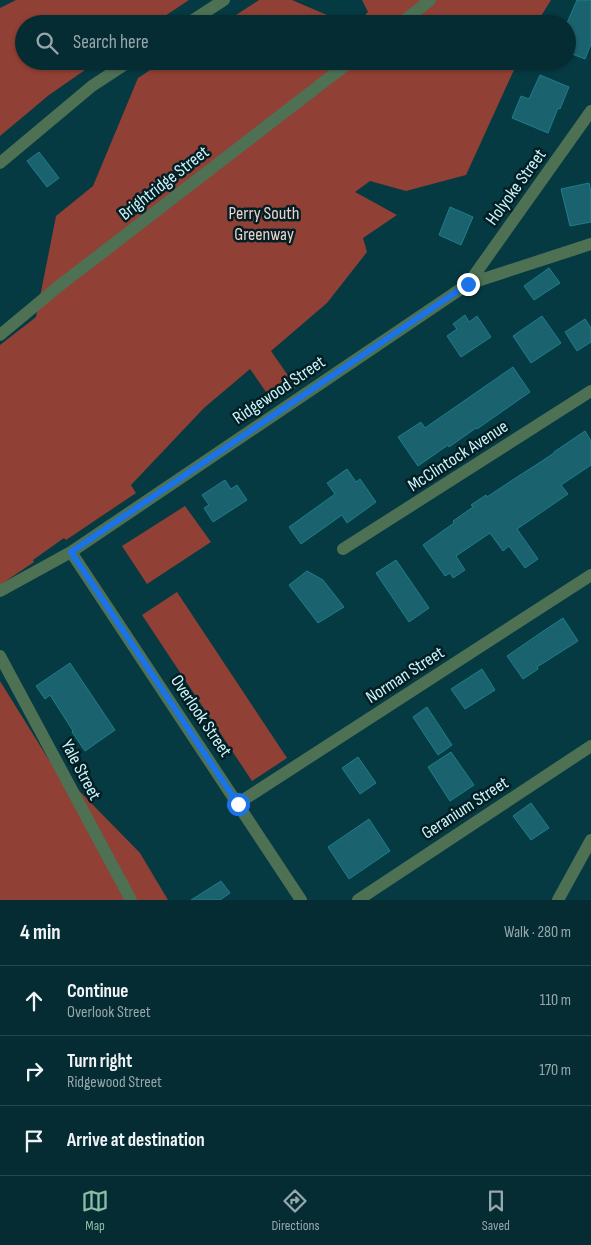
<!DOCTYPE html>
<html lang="en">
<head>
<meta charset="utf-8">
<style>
	body { margin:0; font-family:"Sofia Sans Condensed",sans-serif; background:#12383e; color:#f1f3f6 }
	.stop { position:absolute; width:15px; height:15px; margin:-11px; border:4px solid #1a73e8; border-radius:50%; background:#fff }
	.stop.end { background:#1a73e8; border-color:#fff; box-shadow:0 1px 5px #0008 }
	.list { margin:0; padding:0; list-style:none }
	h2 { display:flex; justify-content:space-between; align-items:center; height:65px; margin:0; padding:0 20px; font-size:21px }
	h2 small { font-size:16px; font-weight:400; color:#97a7ac }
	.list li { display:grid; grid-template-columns:32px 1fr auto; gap:15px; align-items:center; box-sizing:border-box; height:70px; padding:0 20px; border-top:1px solid #25484d }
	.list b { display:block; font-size:19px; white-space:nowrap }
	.list p { margin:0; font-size:16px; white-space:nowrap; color:#97a7ac }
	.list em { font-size:16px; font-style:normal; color:#97a7ac }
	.icon { flex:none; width:28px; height:28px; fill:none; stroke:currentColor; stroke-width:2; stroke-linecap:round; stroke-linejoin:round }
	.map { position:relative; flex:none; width:591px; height:900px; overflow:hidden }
	.search { position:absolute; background:#042c32; box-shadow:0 1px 4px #0004; left:15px; right:15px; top:15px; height:55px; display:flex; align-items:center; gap:12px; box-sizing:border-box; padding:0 18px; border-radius:28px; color:#97a7ac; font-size:19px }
	.sheet { height:275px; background:#042c32 }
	nav { display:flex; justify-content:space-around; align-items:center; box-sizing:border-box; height:70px; border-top:1px solid #25484d; background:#042c32; font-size:14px; color:#97a7ac }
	nav a { display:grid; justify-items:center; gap:2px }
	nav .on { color:#8abfa5 }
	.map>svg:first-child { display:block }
	.green { fill:#904035 }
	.building { fill:#1a626d; stroke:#1d7f8d }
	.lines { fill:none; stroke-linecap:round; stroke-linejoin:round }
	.minor { stroke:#4e7154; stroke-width:12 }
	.route { stroke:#1a73e8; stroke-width:6 }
	.labels { text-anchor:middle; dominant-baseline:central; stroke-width:5; stroke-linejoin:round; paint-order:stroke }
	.street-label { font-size:18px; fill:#cbf4fb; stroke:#031f24 }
	.park-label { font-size:18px; fill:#edd1cc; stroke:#031f24 }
</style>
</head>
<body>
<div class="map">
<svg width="591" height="900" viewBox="0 0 591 900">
	<rect width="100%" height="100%" fill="#053a42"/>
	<!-- green -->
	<path class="green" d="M16,0H189L153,24H24V61H98L49,95L0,136V8Z
		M259,0H292L327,15L331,24H222Z
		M362,0H551L536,24H356L368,12Z
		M164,61H518L466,175L406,191L370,181L355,192L397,215L363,238L367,252L327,303L271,351L296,387L273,402L250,369L204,408L131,485L136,493L66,540L64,538L33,560L34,562L0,585V345L36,317L56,216L93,186L138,78Z
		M185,506L211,542L147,584L122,546Z
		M177,592L287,758L252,781L142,615Z
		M0,681L49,760L140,853L168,900H0Z"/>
	<!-- building -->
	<path class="building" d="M577,0H591V44L585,59L567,52V23Z
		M540,75L569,87L560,109L558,108L548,133L512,118L521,96L529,99Z
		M39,152L59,178L47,187L27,161Z
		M589,183L591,192V222L570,226L561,189Z
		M450,207L473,217L461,245L439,235Z
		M549,268L560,283L534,300L524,286Z
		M465,315L469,322L477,316L491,337L461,357L447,336L457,329L453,324Z
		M542,316L561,343L531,363L513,336Z
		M585,319L591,328V342L577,351L565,332Z
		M513,367L530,392L477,429L476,428L449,447L448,445L418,466L398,437L421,422L425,428Z
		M585,431L591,441V465L561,485L568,494L517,529L538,559L525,568L509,546L503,551L490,533L456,556L465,570L453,578L450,573L445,576L423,545L454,523L453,521L473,507L471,505L486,495L487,497L514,479L539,463L554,453V452Z
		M347,469L356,482L360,479L376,502L347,523L342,515L301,544L289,527L335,494L327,483Z
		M225,480L231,489L237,485L247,500L213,522L204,508L209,505L202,495Z
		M396,560L429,608L409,622L376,573Z
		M307,571L323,580L344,607L318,623L289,585Z
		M563,618L578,641L537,667L538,669L523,679L507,656L539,634Z
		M70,663L115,730L85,751L72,732L73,731L50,695L45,699L36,686Z
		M482,669L495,690L465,709L451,689Z
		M427,707L452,745L438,755L413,717Z
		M451,752L474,785L450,801L428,767Z
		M358,757L376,783L360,794L342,768Z
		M531,803L549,828L531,840L513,816Z
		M369,819L390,851L349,879L328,847Z
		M221,881L230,893L220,900H191Z"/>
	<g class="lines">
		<!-- minor -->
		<path class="minor" d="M187,24L224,0
			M400,24L430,0
			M0,163L92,86L130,61
			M468,284L591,111
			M0,335L59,286L351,61
			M343,549L591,391
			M71,552L301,900
			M0,591L71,552L468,284L591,244
			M0,656L131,900
			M237,804L591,575
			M358,900L591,746
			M558,900L591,840"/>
	</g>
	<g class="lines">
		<!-- route -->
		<path class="route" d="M238,804L71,552L468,284"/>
	</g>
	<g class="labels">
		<!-- street labels -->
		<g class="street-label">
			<text transform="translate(164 183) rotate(-38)">Brightridge Street</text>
			<text transform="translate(516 187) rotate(-54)">Holyoke Street</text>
			<text transform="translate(279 390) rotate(-34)">Ridgewood Street</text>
			<text transform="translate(458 456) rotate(-33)">McClintock Avenue</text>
			<text transform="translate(405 675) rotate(-33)">Norman Street</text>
			<text transform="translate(201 716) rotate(56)">Overlook Street</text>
			<text transform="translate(81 770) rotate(62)">Yale Street</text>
			<text transform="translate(465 808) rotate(-33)">Geranium Street</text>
		</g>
		<!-- park labels -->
		<g class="park-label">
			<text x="264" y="213">Perry South<tspan x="264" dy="21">Greenway</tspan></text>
		</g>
	</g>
</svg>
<div class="stop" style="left:238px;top:804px"></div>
<div class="stop end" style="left:468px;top:284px"></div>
<div class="search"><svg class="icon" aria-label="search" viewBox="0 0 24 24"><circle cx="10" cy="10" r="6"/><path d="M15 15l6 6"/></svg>Search here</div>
</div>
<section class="sheet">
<h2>4 min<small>Walk · 280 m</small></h2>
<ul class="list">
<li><svg class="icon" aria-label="ahead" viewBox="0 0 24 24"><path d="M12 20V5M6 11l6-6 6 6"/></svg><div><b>Continue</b><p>Overlook Street</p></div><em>110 m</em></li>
<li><svg class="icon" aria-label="right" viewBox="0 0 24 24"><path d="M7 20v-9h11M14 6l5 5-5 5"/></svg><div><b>Turn right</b><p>Ridgewood Street</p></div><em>170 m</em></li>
<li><svg class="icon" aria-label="arrive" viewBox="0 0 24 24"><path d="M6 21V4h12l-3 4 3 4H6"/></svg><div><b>Arrive at destination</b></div></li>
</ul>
</section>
<nav>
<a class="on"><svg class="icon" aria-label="map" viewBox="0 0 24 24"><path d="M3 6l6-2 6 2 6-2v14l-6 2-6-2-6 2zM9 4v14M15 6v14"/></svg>Map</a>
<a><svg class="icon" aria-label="directions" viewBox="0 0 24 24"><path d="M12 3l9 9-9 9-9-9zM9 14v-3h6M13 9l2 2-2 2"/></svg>Directions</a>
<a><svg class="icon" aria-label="saved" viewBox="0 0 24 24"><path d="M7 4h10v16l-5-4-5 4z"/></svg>Saved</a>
</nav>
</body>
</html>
